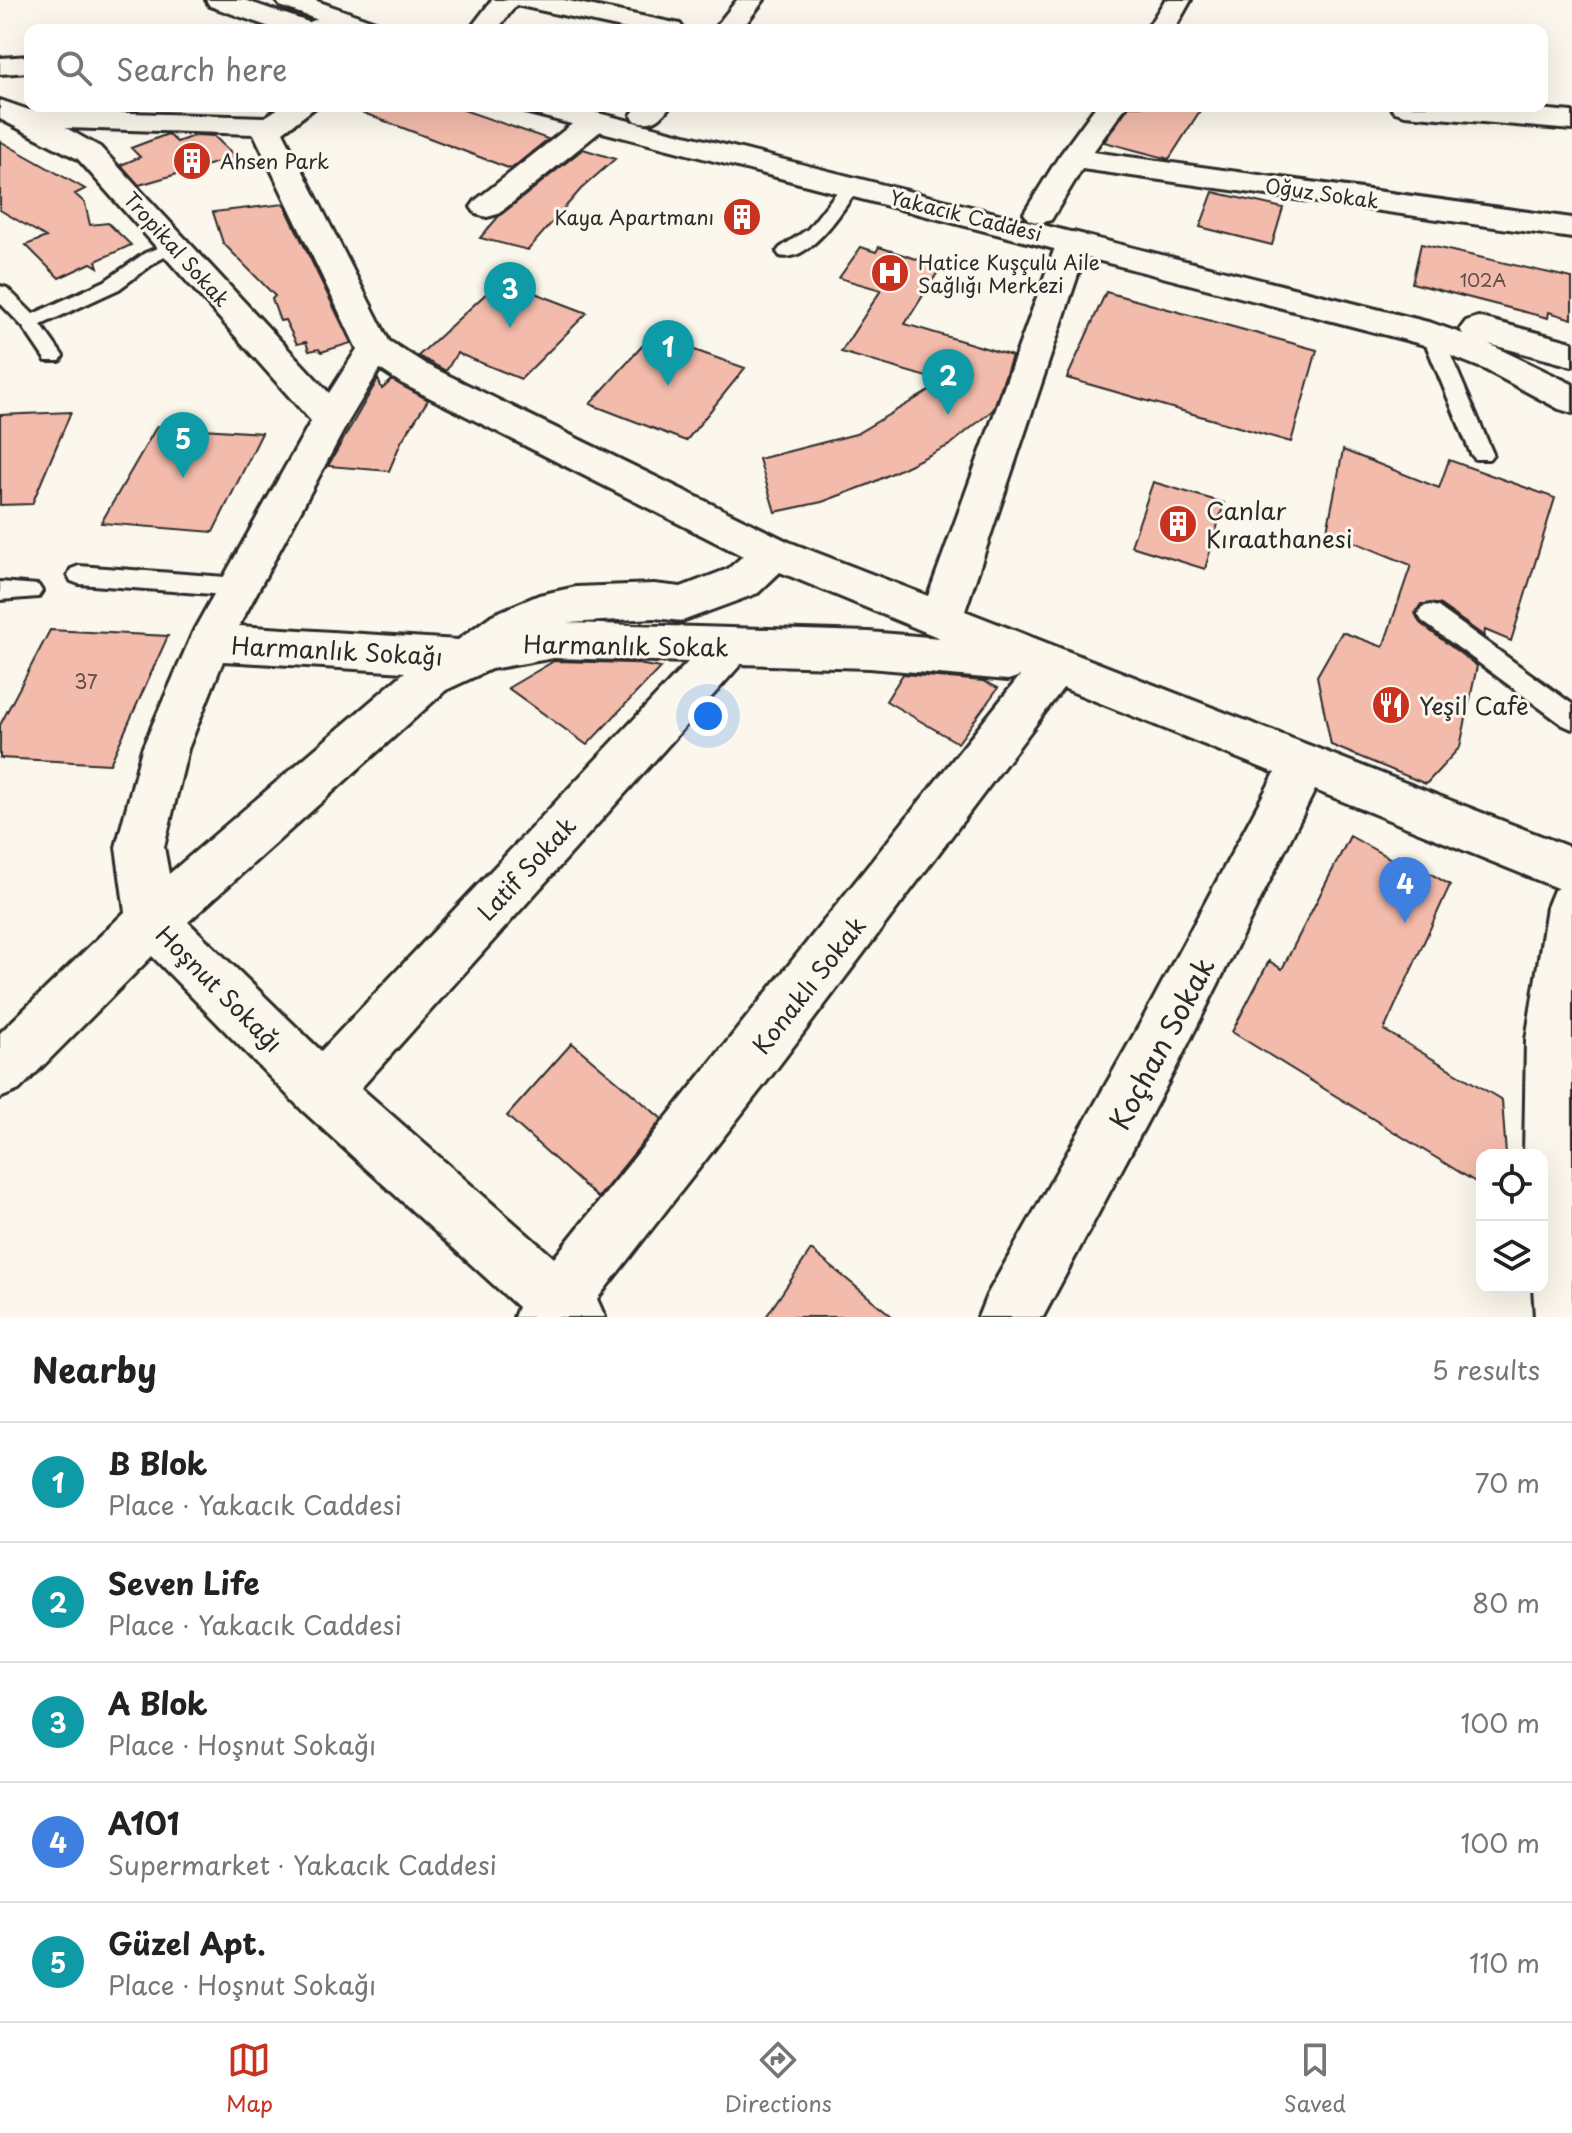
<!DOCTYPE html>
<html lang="en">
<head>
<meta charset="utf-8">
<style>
	body { margin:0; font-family:"Playpen Sans",sans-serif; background:#f2f2f2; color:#222 }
	.controls { position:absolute; right:24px; bottom:24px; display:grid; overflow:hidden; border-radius:16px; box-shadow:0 8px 32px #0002 }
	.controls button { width:72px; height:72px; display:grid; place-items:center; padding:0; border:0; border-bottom:2px solid #e0e0e0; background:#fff; color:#222; font:40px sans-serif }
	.you { position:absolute; left:708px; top:716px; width:28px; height:28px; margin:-20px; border:6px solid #fff; border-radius:50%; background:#1a73e8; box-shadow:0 0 0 12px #1a73e833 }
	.badge { display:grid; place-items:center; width:52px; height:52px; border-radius:50%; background:#c8321e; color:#fff; font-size:26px; font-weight:700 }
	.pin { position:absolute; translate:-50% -66px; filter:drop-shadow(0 2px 4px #0008) }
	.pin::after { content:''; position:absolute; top:42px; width:28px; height:24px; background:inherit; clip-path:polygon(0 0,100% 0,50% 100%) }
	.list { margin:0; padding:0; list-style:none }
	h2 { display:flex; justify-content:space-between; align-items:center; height:104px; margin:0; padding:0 32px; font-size:34px }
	h2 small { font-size:26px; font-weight:400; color:#767676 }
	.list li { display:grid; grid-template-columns:52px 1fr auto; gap:24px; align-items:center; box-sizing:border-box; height:120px; padding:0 32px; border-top:2px solid #e0e0e0 }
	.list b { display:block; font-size:30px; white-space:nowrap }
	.list p { margin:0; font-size:26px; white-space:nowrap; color:#767676 }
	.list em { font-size:26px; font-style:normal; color:#767676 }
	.icon { flex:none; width:44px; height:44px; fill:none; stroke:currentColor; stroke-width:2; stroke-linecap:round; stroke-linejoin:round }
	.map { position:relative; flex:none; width:1572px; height:1317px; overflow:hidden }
	.search { position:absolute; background:#fff; box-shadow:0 8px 32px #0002; left:24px; right:24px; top:24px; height:88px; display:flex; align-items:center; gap:20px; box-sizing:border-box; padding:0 28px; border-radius:16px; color:#767676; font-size:30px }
	.sheet { height:704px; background:#fff }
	nav { display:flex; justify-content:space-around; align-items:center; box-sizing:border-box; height:112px; border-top:2px solid #e0e0e0; background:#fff; font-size:22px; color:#767676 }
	nav a { display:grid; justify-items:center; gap:4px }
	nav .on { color:#c8321e }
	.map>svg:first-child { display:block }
	.building { fill:#f3bbab; stroke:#2b2b2b; stroke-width:2 }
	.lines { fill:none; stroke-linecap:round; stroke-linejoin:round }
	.service-casing { stroke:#2b2b2b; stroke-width:6 }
	.minor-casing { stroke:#2b2b2b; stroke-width:6 }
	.secondary-casing { stroke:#2b2b2b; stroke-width:6 }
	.primary-casing { stroke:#2b2b2b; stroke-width:6 }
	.service { fill:#fbf7ec; fill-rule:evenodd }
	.minor { fill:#fbf7ec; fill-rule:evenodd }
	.secondary { fill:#fbf7ec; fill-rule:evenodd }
	.primary { fill:#fbf7ec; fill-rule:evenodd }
	.labels { text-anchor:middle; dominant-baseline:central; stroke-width:6; stroke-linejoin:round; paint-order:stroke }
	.far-number-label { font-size:18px; fill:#5d4f4b }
	.far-poi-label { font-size:20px; fill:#2b2b2b; stroke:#fbf7ec; text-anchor:start }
	.far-street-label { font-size:20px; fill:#2b2b2b; stroke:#fbf7ec }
	.number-label { font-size:20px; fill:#5d4f4b }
	.poi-label { font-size:24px; fill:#2b2b2b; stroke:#fbf7ec; text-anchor:start }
	.street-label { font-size:24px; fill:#2b2b2b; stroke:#fbf7ec }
	.near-street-label { font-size:28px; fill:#2b2b2b; stroke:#fbf7ec }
</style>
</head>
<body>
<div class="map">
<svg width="1572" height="1317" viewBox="0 0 1572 1317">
	<rect width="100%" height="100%" fill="#fbf7ec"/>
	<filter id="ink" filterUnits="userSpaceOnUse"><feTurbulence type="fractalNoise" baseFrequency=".0125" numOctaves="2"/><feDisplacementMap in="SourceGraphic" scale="16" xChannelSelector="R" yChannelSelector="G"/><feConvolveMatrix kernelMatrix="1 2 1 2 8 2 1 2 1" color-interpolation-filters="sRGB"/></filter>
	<g filter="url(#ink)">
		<!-- building -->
		<path class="building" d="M353,106H452L548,139L511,169L353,109Z
			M1129,106H1203L1169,159L1104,142Z
			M168,134L177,142L196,135L214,136L236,157L139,185L121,165L140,157L131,148Z
			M0,141L85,189L75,194L85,203L90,225L108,223L131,245L96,261L98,267L91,263L59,278L26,245L46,237L0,210Z
			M583,149L615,159L581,189L528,250L480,238L498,217Z
			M1213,192L1283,208L1272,245L1200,227Z
			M284,204L351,343L321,352L319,349L309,351L306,342L297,344L285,320L280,321L272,299L275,296L223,243L213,212Z
			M1421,244L1572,278V319L1549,312L1548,318L1412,283Z
			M861,247L876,252L879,247L941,267L905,324L1012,356L993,410L950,445L870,484L822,502L775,512L759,459L856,434L944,382L841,352L881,290L839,278Z
			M501,280L587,313L521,379L457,353L446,371L418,356Z
			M1106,292L1317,350L1291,442L1067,378Z
			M652,335L745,368L686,441L590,404Z
			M378,379L382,389L392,380L428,400L401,442L389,471L328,466Z
			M71,412L32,504L0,505V415Z
			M157,426L262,433L213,532L101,523Z
			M1343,450L1439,488L1449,460L1555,498L1511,641L1485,630L1484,636L1439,604H1421L1415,613L1420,623L1477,666L1460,747L1426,784L1331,745L1317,676L1342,632L1383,647L1411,565L1327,531Z
			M1153,482L1224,503L1205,569L1131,546Z
			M50,630L168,636L110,764L0,758V725Z
			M554,661L632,663L660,668L587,745L508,688Z
			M903,674L983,681L998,688L958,743L886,701Z
			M1350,836L1395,861L1398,855L1450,885L1384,1030L1502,1100L1506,1155H1482V1186L1232,1032L1269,961L1282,969Z
			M572,1043L662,1119L598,1198L507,1116Z
			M811,1250L893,1317H766Z"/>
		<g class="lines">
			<!-- service casing -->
			<g class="service-casing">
				<path id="service" d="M850,182L859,187C844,208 810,264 780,256L777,252L780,248L808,229L844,183Z
					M175,241L184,247L157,261L119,289L41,325L63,356L60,361H46L23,327L0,303V286L7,288L33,314L105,281L145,253Z
					M1432,329L1442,335L1493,454L1489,459H1475L1471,454L1422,335Z
					M79,566L239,578L247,581L250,587L247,593L239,596L79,584L71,581L68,575L71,569Z
					M0,582L38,585L42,591L38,597L0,600Z
					M1430,605L1438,607L1572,704V729L1563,725L1422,621L1418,614L1422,607Z"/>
			</g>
			<!-- minor casing -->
			<g class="minor-casing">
				<path id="minor" d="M492,0H564L680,24L684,30H631L516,5L497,30H469Z
					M737,0H764L741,30H713Z
					M1165,0H1191L1174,30H1146Z
					M340,11L350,13L354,19C342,35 318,30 300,30L304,24Z
					M30,56V72L0,74V58Z
					M0,100L29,110L265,117L282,106H317L283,132L389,341L427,365L789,542L928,596L1057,242L1061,235L1073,232L1085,235L1089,242L965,611L1572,848V894L1315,790L1179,1062L1043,1317H978L987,1295L1140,1024L1275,773L1063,688L771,1076L597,1299L605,1317H514L518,1307L302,1110L152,956L19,1090L0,1098V1033L125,912L116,847L142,749L194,630L311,421L78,159L0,119ZM66,128L254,134L357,349L329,393L100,147ZM380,369L401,383L743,556L728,569L681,587L654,584L576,587L539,595L492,615L458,640L239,626L348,422ZM780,572L940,638L869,632L567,623L654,618L682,621L758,593ZM554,658L688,662L321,1051L188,922L446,690L491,669ZM223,661L405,672L169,874L164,847L188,749ZM741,664L869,668L1008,680L1020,676L554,1258L361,1088Z
					M638,106H670C660,120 652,125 636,121L631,115Z
					M1096,106H1126L1093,152L1572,218V238L1082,169L1051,220L1040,223L1029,220L1024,213L1058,158Z
					M1390,106H1504L1572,112V130L1405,115L1395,112Z
					M592,114L603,117L607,123L603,129L498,214L487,217L476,214L471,207L476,200L581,117Z"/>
			</g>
			<!-- secondary casing -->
			<g class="secondary-casing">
				<path id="secondary" d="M206,0H244L314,24L318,30H278L210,6Z
					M276,0H314L381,24L385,30H346L280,6Z
					M520,106H570L1432,323L1463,334L1460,329L1466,321L1478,317L1572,342V366L1489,344L1572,384V413L1559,409L1484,369L1421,344L525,112Z"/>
			</g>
			<!-- primary casing -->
			<g class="primary-casing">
				<path id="primary" d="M1572,883V1317H1535L1533,1287H1542V1155H1524L1526,1040L1547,907L1554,890Z"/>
			</g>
			<!-- service -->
			<use href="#service" class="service"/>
			<!-- minor -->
			<use href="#minor" class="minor"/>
			<!-- secondary -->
			<use href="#secondary" class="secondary"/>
			<!-- primary -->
			<use href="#primary" class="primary"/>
		</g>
	</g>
	<!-- icons -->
	<defs>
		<g id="building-disc" transform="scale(2)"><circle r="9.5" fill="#c8321e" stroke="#fbf7ec"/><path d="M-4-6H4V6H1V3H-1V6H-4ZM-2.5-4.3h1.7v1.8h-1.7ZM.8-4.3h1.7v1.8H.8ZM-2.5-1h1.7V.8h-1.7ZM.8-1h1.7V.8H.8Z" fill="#fff"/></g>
		<g id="hospital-disc" transform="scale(2)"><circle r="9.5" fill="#c8321e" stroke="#fbf7ec"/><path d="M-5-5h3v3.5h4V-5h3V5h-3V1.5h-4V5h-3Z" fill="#fff"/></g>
		<g id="restaurant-disc" transform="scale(2)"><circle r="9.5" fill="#c8321e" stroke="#fbf7ec"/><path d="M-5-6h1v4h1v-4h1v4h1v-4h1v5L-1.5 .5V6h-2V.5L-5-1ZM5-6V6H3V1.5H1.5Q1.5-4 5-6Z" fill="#fff"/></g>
	</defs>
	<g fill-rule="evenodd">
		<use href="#building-disc" x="192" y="161"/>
		<use href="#building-disc" x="742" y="217"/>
		<use href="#hospital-disc" x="890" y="273"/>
		<use href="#building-disc" x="1178" y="524"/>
		<use href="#restaurant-disc" x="1391" y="705"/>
	</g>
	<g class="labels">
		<!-- far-number labels -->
		<g class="far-number-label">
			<text x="1483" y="279">102A</text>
		</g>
		<!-- far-poi labels -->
		<g class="far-poi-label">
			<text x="220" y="161">Ahsen Park</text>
			<text x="714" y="217" text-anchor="end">Kaya Apartmanı</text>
			<text x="918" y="262">Hatice Kuşçulu Aile<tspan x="918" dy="23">Sağlığı Merkezi</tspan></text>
		</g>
		<!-- far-street labels -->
		<g class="far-street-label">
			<text transform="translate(1322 193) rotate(8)">Oğuz Sokak</text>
			<text transform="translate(966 215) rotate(14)">Yakacık Caddesi</text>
			<text transform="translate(177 249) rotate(48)">Tropikal Sokak</text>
		</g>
		<!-- number labels -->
		<g class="number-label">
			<text x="86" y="681">37</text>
		</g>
		<!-- poi labels -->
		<g class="poi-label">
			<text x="1206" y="510">Canlar<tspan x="1206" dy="28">Kıraathanesi</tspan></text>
			<text x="1419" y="705">Yeşil Cafe</text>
		</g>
		<!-- street labels -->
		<g class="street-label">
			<text transform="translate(626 645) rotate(1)">Harmanlık Sokak</text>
			<text transform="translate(337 650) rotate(3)">Harmanlık Sokağı</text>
			<text transform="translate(526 868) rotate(-47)">Latif Sokak</text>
			<text transform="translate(808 985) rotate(-52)">Konaklı Sokak</text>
			<text transform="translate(220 988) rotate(45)">Hoşnut Sokağı</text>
		</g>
		<!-- near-street labels -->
		<g class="near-street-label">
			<text transform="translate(1161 1043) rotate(-62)">Koçhan Sokak</text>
		</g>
	</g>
</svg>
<div class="controls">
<button><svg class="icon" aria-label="locate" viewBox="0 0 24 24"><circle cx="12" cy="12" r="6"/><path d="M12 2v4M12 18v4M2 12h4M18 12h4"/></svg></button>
<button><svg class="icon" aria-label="layers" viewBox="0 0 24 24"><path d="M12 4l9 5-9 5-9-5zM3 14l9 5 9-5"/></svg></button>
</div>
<div class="you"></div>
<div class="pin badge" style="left:668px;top:386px;background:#0f9aa8">1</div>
<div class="pin badge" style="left:948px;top:415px;background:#0f9aa8">2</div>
<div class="pin badge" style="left:510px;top:328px;background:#0f9aa8">3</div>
<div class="pin badge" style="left:1405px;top:923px;background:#3f7fe0">4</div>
<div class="pin badge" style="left:183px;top:478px;background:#0f9aa8">5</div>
<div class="search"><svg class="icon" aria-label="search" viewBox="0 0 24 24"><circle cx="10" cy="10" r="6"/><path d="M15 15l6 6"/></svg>Search here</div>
</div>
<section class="sheet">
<h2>Nearby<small>5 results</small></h2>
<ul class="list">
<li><span class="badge" style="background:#0f9aa8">1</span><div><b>B Blok</b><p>Place · Yakacık Caddesi</p></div><em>70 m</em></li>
<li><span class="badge" style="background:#0f9aa8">2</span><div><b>Seven Life</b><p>Place · Yakacık Caddesi</p></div><em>80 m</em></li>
<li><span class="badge" style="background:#0f9aa8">3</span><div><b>A Blok</b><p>Place · Hoşnut Sokağı</p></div><em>100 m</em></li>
<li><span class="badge" style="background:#3f7fe0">4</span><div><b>A101</b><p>Supermarket · Yakacık Caddesi</p></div><em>100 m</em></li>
<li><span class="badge" style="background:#0f9aa8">5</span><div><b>Güzel Apt.</b><p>Place · Hoşnut Sokağı</p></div><em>110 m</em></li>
</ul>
</section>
<nav>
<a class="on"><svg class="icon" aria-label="map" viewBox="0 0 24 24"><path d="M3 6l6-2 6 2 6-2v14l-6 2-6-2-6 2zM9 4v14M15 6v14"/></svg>Map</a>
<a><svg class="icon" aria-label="directions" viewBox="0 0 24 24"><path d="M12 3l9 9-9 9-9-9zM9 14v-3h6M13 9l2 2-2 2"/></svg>Directions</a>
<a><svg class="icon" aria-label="saved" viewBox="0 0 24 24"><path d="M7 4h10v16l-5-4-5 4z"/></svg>Saved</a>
</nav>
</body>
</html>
